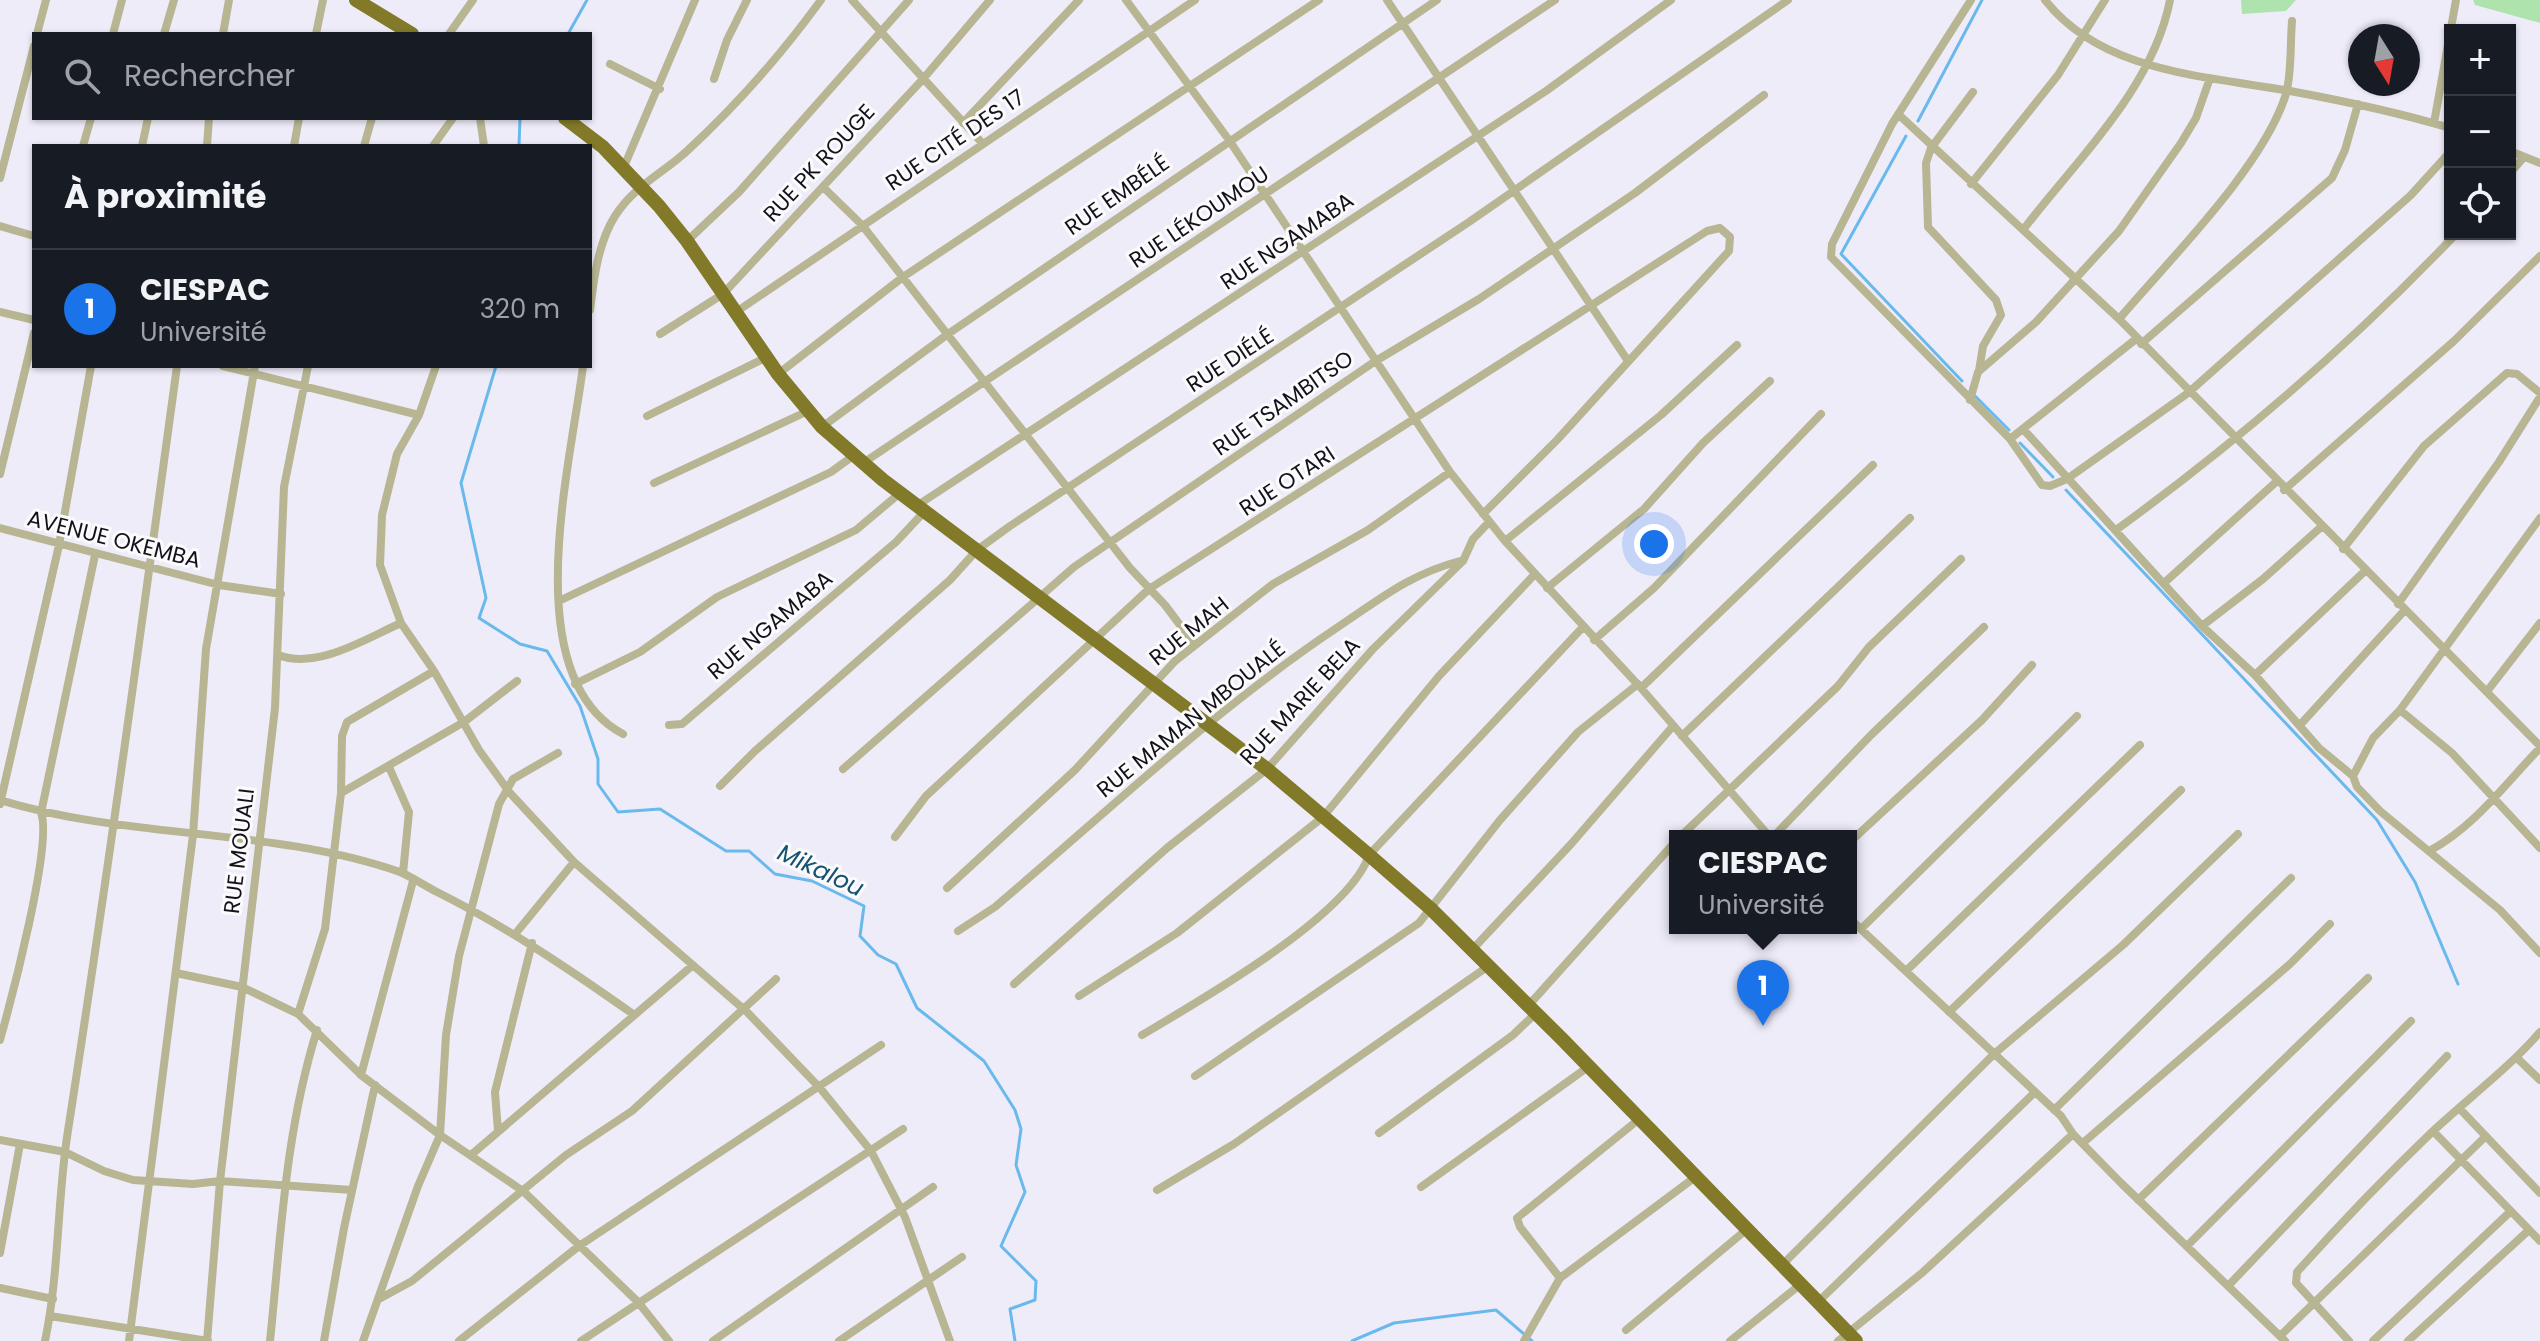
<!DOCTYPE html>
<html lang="fr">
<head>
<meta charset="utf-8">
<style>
	body { margin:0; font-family:Poppins,sans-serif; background:#20242c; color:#f1f3f6 }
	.controls { position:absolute; right:24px; top:24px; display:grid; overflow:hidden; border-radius:0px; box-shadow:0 2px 6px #0004 }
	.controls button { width:72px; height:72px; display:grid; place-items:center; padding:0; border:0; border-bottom:2px solid #363941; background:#171b24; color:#f1f3f6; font:40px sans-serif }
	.compass { position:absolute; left:2348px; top:24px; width:72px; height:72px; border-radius:50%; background:#171b24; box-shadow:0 2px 6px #0004; rotate:169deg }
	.you { position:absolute; left:1654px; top:544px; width:28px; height:28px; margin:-20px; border:6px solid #fff; border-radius:50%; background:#1a73e8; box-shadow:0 0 0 12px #1a73e833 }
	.badge { display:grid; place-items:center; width:52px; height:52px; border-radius:50%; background:#1a73e8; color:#fff; font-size:26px; font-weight:700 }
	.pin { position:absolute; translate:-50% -66px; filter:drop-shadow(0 2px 4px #0008) }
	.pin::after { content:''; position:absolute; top:42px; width:28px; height:24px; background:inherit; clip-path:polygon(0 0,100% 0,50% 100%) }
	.popup { position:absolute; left:1669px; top:830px; width:188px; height:104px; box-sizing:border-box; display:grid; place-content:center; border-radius:0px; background:#171b24; filter:drop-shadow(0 2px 6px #0005); font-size:26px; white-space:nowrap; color:#9ea1a6 }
	.popup b { font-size:30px; color:#f1f3f6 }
	.popup::after { content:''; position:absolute; left:50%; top:100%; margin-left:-16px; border:16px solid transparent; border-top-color:#171b24 }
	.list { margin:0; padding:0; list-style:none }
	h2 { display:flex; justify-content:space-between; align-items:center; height:104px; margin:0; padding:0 32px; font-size:34px }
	h2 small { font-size:26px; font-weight:400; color:#9ea1a6 }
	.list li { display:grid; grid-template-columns:52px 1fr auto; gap:24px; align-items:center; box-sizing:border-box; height:120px; padding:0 32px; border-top:2px solid #363941 }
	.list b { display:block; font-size:30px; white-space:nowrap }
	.list p { margin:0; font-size:26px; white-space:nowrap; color:#9ea1a6 }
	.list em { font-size:26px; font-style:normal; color:#9ea1a6 }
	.icon { flex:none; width:44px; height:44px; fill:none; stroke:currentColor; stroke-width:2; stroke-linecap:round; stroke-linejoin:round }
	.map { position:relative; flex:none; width:2540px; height:1341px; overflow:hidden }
	.search { position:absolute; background:#171b24; box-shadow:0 2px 6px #0004; left:32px; top:32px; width:560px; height:88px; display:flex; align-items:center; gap:20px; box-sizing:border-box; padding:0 28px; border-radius:0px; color:#9ea1a6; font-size:30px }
	.panel { position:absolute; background:#171b24; box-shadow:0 2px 6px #0004; left:32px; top:144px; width:560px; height:224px; border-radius:0px }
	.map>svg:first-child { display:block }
	.green { fill:#afe3ad }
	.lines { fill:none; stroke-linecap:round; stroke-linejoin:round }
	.stream { stroke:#69b9ec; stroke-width:3 }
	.minor { stroke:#b7b592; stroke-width:8 }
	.trunk { stroke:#827a29; stroke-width:14 }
	.labels { text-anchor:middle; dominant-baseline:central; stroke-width:6; stroke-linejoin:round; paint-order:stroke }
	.street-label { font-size:22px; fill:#14111d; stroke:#fbfbfb }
	.water-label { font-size:24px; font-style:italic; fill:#155274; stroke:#fbfbfb }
</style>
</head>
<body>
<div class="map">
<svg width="2540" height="1341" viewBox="0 0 2540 1341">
	<rect width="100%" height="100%" fill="#efecfa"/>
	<!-- green -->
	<path class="green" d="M2241,0H2296L2286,11L2242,14Z
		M2473,0H2540V23L2475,5Z"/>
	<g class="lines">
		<!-- stream -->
		<path class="stream" d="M568,34L587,0
			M1918,121L1982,0
			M1906,136L1841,254L1962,381
			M519,146L520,118
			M496,366L461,483L486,598L479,618L520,644L547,651L580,706L598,759V784L618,812L660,809L726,851H749L775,874L812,881L864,906L860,936L878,955L896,964L917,1008L984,1061L1015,1110L1021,1129L1016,1165L1025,1192L1001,1246L1036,1281L1035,1300L1010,1309L1015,1341
			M1975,396L2009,430
			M2020,443L2053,477
			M2066,490L2377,820L2415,882L2458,984
			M1352,1341L1394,1323L1496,1310L1532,1341"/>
		<!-- minor -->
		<path class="minor" d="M852,0L983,144
			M1126,0L1229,140L1450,472L1505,541L1641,688L1769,836
			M1387,0L1628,361
			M1971,0L1892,124L1832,244L1831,257L2010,439L2042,485L2050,486L2067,479L2188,393L2411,195L2450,152
			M2045,0C2102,73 2207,76 2290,91C2344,101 2397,112 2450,128
			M37,34L46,0
			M113,34L122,0
			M164,34L174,0
			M223,34L229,0
			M316,34L323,0
			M449,34L473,0
			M610,64L660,89
			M714,79L727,40L747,0
			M1973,92L1931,148L1926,163L1928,227L1996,300L2001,315L1983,346L1979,371
			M1898,114L2119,319L2540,746
			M480,118L484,146
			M963,123L1079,0
			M2434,123L2456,0
			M83,146L91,118
			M142,146L148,118
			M207,146L209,118
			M294,146L299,118
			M364,146L372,118
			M433,146L453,118
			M2510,151L2540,163
			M623,169L695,0
			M2510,173L2524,157
			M0,178L34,46
			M1971,184L2058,75L2105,0
			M823,187L862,225L1130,568L1165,605L1195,645
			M0,226L34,236
			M2023,230C2076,160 2153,89 2170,0
			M687,241L739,192L909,0
			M590,310C594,278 598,243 615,216C634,186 662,174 687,151C737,105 781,55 821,0
			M0,312L34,320
			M736,312L1195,0
			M2119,319C2169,260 2264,166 2286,94C2292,72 2290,44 2292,21
			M660,334L723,294L923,79L990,0
			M2141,344L2332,178L2345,150L2358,104
			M223,366L419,415
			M436,366L419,415L397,454L382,515L380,565L401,623L434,671L479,750L510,793L574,862L747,1012L820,1088L871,1151L905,1217L950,1341
			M583,366C571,464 515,676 623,734
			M778,374L903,277L1319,0
			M1970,400L1978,372L2036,322L2119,231L2181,143L2196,118L2210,78
			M647,416L767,357
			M822,427L948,334L1437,0
			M2024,430L2202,626L2255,675L2319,748L2353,776L2373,738L2400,710L2540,518
			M2010,439L2136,339
			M863,463L1555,0
			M0,474L34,333
			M654,483L808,411
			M2284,490L2454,341L2540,256
			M918,505L1546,91L1671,0
			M0,528L219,585L281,594
			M2116,530C2237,442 2353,342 2456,234
			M1505,541L1661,415L1737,345
			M2343,549L2424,446L2507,373L2517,374L2540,393
			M2164,583L2276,482
			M1547,588L1644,509L1703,443L1770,381
			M561,600L831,472L853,456
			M2398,604L2499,462L2540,397
			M2202,626L2263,579L2321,527
			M1594,640L1654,588L1821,414
			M278,655C317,670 365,639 401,623
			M2255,675L2366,570
			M575,684L640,652L717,597L856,530L900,493
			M1641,688L1873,465
			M2488,690L2540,623
			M2400,710L2452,753L2540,848
			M669,725L682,724L896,542L925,511
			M2300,725L2404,611
			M1682,736L1910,518
			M389,767L409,812L403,873
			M843,769L1074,567L1374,362L1479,299L1635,193L1764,95
			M2353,776L2357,787L2380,811L2500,910L2540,953
			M720,786L755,751L950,580L977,550L1010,526L1469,222L1788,0
			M341,793L342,736L347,722L434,671
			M0,800C130,840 271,827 400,872C412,877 425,886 437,892C507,927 569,969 633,1014
			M0,804L59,545L91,366
			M1681,836L1838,686L1869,647L1961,559
			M1774,836L1871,735L1984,627
			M895,837L926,796L1149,589L1707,231L1720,228L1730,237L1729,251L1557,440L1483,514
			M1851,841L1982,720L2032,665
			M2431,850C2476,825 2505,784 2540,748
			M947,888L1075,770L1175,661L1273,584L1368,530L1450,472
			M1851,920L2061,1116L2073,1134L2121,1183L2285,1341
			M1861,929L2077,716
			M958,931L995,907C1107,812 1215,709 1338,627C1380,599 1410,574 1460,561
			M516,933L574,862
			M1471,951L1572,843L1673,726
			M1906,971L2140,745
			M176,973L242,987L298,1014L361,1075L440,1135L523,1191L638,1302L669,1341
			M1014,984L1167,848L1267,769L1373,649L1463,561L1473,539L1489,522
			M1079,996L1177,933L1323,817L1439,676L1535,574
			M1528,1006L1675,842
			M1949,1012L2181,790
			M298,1014L325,929L341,793L464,722L517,681
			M1142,1035C1199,1001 1349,916 1369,855L1582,628
			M0,1040C11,1001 53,843 41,813L95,555
			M2517,1058L2540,1080
			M361,1075L413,881
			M1195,1076L1419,923L1500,820L1578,732L1638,684
			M2459,1108L2540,1193
			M2054,1110L2291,878
			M498,1131L495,1092L532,943
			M2433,1131L2540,1241
			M1379,1133L1513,1035L1535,1014
			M0,1140L65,1152L104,1171L133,1180L193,1184L220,1181L352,1190
			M2084,1142L2290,964L2330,924
			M471,1155L693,965
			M1421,1187L1588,1067
			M1157,1190L1234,1144L1487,967
			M2138,1200L2368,978
			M2187,1246L2411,1021
			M0,1253L20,1144
			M1782,1265L1994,1054L2123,945L2238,834
			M1560,1278L1520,1227L1517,1218L1638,1120
			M2228,1286L2447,1056
			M0,1288L53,1299
			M379,1299L412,1281L566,1155L632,1111L776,979
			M1818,1302L2035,1092
			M50,1316L208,1341
			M1626,1330L1746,1230
			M2280,1336L2486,1136
			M45,1341C59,1274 57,1205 67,1137C107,880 142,623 177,366
			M129,1341L193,835L206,649L255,366
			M207,1341L220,1181L275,708L284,487L308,366
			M270,1341C281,1235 285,1133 317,1030
			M324,1341L344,1228L375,1085
			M363,1341L418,1186L440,1135L446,1035L459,956L499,804L513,779L558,753
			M459,1341L579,1246L881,1045
			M581,1341L903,1129
			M713,1341L933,1187
			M839,1341L962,1257
			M1524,1341L1560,1278L1694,1178
			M1730,1341L1801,1284
			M1838,1341L1922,1273L2073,1134
			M2349,1341L2296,1283L2297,1272C2340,1224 2384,1178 2431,1133C2467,1099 2507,1070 2540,1032
			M2373,1341L2511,1211
			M2408,1341L2529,1230"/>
		<!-- trunk -->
		<path class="trunk" d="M356,0L412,34
			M565,118L603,147L659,206L687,241L778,374L822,427L883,480L1267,769L1369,855L1431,909L1563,1040L1856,1341"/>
	</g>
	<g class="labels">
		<!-- street labels -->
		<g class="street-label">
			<text transform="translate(955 140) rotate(-34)">RUE CITÉ DES 17</text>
			<text transform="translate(819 163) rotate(-47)">RUE PK ROUGE</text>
			<text transform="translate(1117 195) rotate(-35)">RUE EMBÉLÉ</text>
			<text transform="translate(1199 217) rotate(-34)">RUE LÉKOUMOU</text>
			<text transform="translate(1287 241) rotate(-34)">RUE NGAMABA</text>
			<text transform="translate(1230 360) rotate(-33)">RUE DIÉLÉ</text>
			<text transform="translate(1283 403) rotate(-35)">RUE TSAMBITSO</text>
			<text transform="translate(1287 481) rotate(-33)">RUE OTARI</text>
			<text transform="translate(114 539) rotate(14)">AVENUE OKEMBA</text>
			<text transform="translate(770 625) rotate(-40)">RUE NGAMABA</text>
			<text transform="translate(1189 631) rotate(-39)">RUE MAH</text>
			<text transform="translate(1300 701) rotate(-47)">RUE MARIE BELA</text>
			<text transform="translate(1191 719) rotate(-39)">RUE MAMAN MBOUALÉ</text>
			<text transform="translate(239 851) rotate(-83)">RUE MOUALI</text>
		</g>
		<!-- water labels -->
		<g class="water-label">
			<text transform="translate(821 870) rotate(25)">Mikalou</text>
		</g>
	</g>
</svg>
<div class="controls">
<button>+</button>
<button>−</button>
<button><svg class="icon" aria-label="locate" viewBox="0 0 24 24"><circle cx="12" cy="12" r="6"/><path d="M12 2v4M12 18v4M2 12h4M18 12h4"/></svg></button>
</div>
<svg class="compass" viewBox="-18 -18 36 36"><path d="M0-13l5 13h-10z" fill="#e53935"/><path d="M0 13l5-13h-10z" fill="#9ea1a6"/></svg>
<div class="you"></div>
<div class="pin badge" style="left:1763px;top:1026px">1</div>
<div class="popup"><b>CIESPAC</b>Université</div>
<div class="search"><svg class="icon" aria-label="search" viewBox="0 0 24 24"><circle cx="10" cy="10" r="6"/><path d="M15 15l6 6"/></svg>Rechercher</div>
<section class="panel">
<h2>À proximité<small></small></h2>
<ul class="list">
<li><span class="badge">1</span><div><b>CIESPAC</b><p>Université</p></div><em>320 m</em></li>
</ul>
</section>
</div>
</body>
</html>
